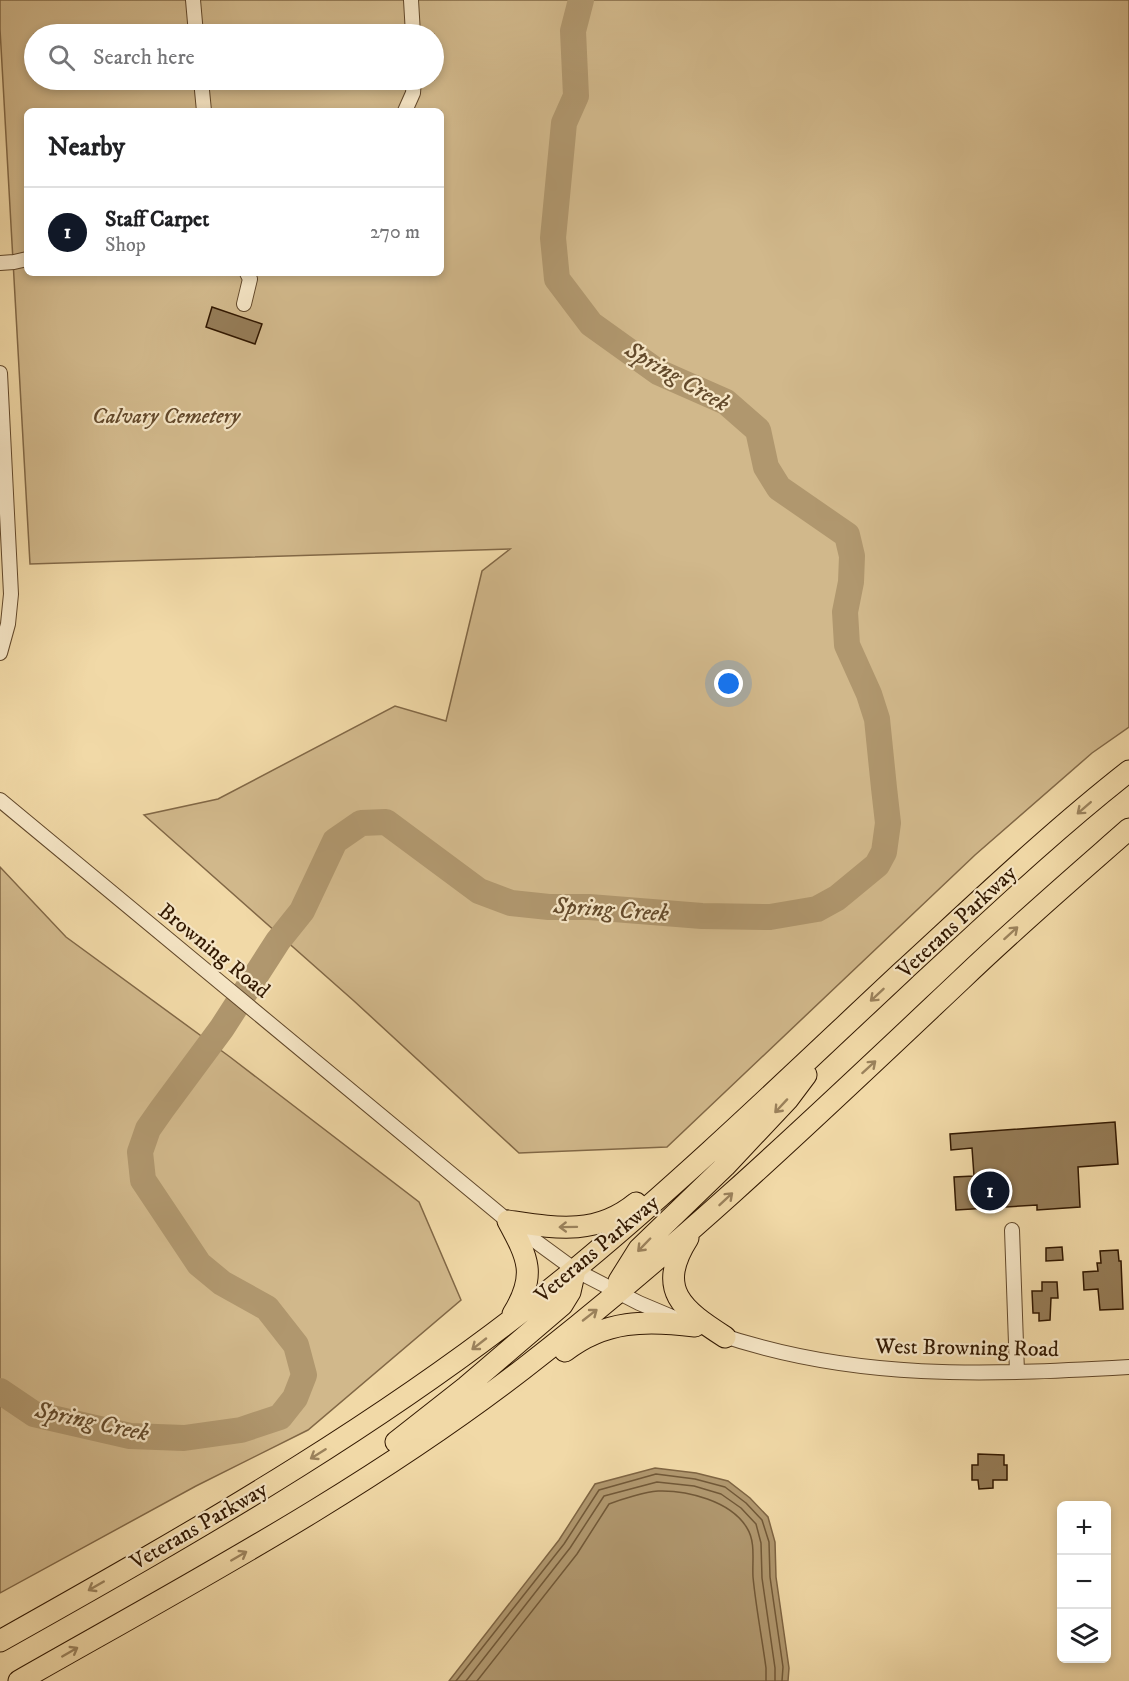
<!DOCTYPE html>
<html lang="en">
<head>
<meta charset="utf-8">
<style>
	body { margin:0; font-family:"IM FELL DW Pica",serif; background:#f2f2f2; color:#202124 }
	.controls { position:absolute; right:18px; bottom:18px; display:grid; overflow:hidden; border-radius:9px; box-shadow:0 3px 9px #0003 }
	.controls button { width:54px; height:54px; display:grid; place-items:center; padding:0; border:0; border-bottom:2px solid #e0e0e0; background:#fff; color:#202124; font:30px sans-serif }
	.you { position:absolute; left:729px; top:684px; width:21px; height:21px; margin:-15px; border:4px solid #fff; border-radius:50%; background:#1a73e8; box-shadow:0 0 0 9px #1a73e833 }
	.badge { display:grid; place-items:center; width:39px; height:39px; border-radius:50%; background:#111827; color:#fff; font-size:20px; font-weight:700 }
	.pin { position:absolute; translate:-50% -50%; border:3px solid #fff; box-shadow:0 2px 6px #0006 }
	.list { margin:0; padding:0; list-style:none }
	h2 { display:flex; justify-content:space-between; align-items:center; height:78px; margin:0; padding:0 24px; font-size:26px }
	h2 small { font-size:20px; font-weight:400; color:#757577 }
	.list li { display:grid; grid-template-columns:39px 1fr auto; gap:18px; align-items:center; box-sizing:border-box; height:90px; padding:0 24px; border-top:2px solid #e0e0e0 }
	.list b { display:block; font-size:22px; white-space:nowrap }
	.list p { margin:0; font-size:20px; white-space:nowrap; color:#757577 }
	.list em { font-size:20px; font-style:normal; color:#757577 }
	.icon { flex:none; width:33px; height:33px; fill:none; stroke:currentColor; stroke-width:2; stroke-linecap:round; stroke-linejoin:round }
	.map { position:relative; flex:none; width:1129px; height:1681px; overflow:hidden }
	.search { position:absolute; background:#fff; box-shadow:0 3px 9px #0003; left:24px; top:24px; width:420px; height:66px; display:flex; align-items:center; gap:15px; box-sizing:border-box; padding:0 21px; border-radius:33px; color:#757577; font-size:22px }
	.panel { position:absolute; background:#fff; box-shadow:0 3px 9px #0003; left:24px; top:108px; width:420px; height:168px; border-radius:9px }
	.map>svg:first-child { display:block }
	.green { fill:#d1b88b; stroke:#826846; stroke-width:1.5; fill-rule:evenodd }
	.water { fill:#b0976e; stroke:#7e6442; stroke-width:1.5 }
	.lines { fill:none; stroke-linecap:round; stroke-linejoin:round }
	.shore { stroke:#715837; stroke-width:1.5 }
	.river { stroke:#b0976e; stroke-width:26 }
	.building { fill:#957c57; stroke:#321800; stroke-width:1.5 }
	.minor-casing { stroke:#62482a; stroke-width:16 }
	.highway-casing { stroke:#321800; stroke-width:23 }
	.minor { stroke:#f6e6c6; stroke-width:14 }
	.highway { stroke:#f1d9a7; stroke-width:21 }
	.oneway { stroke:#9b825c }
	.labels { text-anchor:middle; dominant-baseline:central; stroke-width:4.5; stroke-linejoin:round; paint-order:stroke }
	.park-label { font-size:22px; font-style:italic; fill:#62482a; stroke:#f6e6c6 }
	.street-label { font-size:22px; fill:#321800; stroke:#f6e6c6 }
	.water-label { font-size:24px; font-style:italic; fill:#644b2c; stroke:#f6e6c6 }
</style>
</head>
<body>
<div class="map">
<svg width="1129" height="1681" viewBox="0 0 1129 1681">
	<rect width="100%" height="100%" fill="#f1d9a7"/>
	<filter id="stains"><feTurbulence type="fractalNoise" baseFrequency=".00333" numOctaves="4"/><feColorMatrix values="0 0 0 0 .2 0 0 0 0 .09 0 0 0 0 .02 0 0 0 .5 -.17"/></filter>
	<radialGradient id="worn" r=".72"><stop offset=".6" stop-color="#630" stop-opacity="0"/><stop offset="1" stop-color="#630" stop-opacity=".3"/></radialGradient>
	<!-- green -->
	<path class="green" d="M0,0H1129V727L1092,753L975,855L667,1147L519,1153L354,1001L144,815L218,799L395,706L446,721L482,571L510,549L30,564L0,29ZM34,34H434V80H34ZM27,111H441V273H27Z
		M0,867L66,937L230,1057L419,1202L461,1300L308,1430L196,1486L0,1593Z"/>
	<!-- water -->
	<path class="water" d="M655,1468L696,1473L728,1481L750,1498L768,1517L775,1542L776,1577L789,1668L788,1681H449L559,1540L595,1484Z"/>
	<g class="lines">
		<!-- shore -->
		<path class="shore" d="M456,1681L564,1544L599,1490L656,1474L695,1479L725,1487L746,1503L762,1520L769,1542L770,1577L783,1667L782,1681
			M466,1681L570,1548L604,1496L657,1482L694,1486L721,1494L741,1508L756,1524L761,1543L762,1578L775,1668V1681
			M477,1681L577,1554L609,1504C622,1499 645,1492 658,1491C687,1490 731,1501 747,1528C756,1542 752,1562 753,1577C756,1608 762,1638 766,1668V1681"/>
		<!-- river -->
		<path class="river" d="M0,1391L34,1414L130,1436L184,1438L241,1430L280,1417L295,1398L304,1375L296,1345L267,1308L222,1283L199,1264L143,1180L140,1152L148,1129L162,1109L222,1028L278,941L302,911L335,841L361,823L386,822L479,891L511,903L549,907H589L702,916L770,917L817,909L837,898L877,865L884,852L888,823L884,788L877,719L869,694L847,645L845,612L851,582L852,556L847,535L779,488L766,467L758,430L726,402L658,372L591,324L557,279L553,238L564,123L576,96L573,31L581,0"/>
	</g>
	<!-- building -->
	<path class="building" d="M212,307L262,324L255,344L206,327Z
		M1115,1122L1118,1164L1078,1167L1080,1207L1037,1210V1205L956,1210L954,1177L974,1176L972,1148L951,1150L950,1134Z
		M1062,1247L1063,1260L1046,1261V1248Z
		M1118,1250L1119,1261H1121L1123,1309L1100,1310L1098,1289L1084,1290L1083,1272L1098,1271L1097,1263H1101L1100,1251Z
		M1042,1282H1057L1058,1298H1051L1050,1320L1039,1321V1313H1033L1032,1291H1042Z
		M978,1454L1004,1455V1465H1007V1480H993V1488L979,1489L978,1480H972V1465H978Z"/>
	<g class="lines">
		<!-- minor casing -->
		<g class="minor-casing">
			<path id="minor" d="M193,0L196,34
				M411,0L413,34
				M201,80L204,111
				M405,111L413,93L414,80
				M0,263L14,262L27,259
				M244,304L250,279L247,273
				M0,373L11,594L8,624L0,653
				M0,800L508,1221L575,1270L639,1303L677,1319
				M1012,1230L1017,1372
				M718,1334C855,1381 986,1375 1129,1367"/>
		</g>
		<!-- highway casing -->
		<g class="highway-casing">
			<path id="highway" d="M508,1221C555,1228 596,1236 636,1203
				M508,1221C528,1258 537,1275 513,1314
				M688,1238C655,1290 683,1310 725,1337
				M618,1292L619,1281L639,1249L725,1166L788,1099L806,1075
				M565,1351C605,1320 646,1320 695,1326
				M396,1442L466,1387L562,1305L570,1292L575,1270
				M0,1641C201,1528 401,1414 579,1266C691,1173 796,1071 903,971C977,903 1050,833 1129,771
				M19,1681C191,1583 366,1490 523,1369C678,1249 819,1114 961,980C1015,928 1072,879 1129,829"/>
		</g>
		<!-- minor -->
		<use href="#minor" class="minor"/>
		<!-- highway -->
		<use href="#highway" class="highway"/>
	</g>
	<!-- one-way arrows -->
	<defs><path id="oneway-shaft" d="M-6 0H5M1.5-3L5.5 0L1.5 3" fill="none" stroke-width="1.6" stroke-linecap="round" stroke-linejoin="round" transform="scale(1.5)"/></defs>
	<g class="oneway">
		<use href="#oneway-shaft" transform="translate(1084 808) rotate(139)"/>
		<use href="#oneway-shaft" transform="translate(1011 933) rotate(-42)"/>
		<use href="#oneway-shaft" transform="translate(877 995) rotate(137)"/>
		<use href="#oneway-shaft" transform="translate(869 1067) rotate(-42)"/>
		<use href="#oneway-shaft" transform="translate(781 1106) rotate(133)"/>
		<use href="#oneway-shaft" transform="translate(726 1199) rotate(-43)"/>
		<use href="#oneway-shaft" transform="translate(568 1227) rotate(179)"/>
		<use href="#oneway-shaft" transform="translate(644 1245) rotate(134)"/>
		<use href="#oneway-shaft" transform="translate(590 1315) rotate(-38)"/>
		<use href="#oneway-shaft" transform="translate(479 1344) rotate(142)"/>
		<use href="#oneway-shaft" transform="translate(318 1454) rotate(148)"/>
		<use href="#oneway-shaft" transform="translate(239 1556) rotate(-30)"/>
		<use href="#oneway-shaft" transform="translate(96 1586) rotate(150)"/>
		<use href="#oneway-shaft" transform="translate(70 1652) rotate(-30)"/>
	</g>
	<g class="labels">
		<!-- park labels -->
		<g class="park-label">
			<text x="166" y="416">Calvary Cemetery</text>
		</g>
		<!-- street labels -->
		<g class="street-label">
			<text transform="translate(957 922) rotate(-43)">Veterans Parkway</text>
			<text transform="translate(214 951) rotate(39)">Browning Road</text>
			<text transform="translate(597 1249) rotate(-40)">Veterans Parkway</text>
			<text transform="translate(967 1348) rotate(1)">West Browning Road</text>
			<text transform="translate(199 1526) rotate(-30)">Veterans Parkway</text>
		</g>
		<!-- water labels -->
		<g class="water-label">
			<text transform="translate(677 377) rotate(30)">Spring Creek</text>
			<text transform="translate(611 910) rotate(4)">Spring Creek</text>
			<text transform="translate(92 1422) rotate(12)">Spring Creek</text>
		</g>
	</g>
	<rect width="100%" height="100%" filter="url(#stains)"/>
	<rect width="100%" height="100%" fill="url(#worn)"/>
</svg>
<div class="controls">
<button>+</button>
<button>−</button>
<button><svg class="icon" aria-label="layers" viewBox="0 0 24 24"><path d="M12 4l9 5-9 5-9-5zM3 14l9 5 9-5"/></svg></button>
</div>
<div class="you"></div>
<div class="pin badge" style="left:990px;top:1191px">1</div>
<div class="search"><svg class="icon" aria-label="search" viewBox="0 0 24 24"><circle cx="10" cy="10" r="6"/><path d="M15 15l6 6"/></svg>Search here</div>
<section class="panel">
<h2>Nearby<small></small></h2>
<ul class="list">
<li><span class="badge">1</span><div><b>Staff Carpet</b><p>Shop</p></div><em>270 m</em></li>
</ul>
</section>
</div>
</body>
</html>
